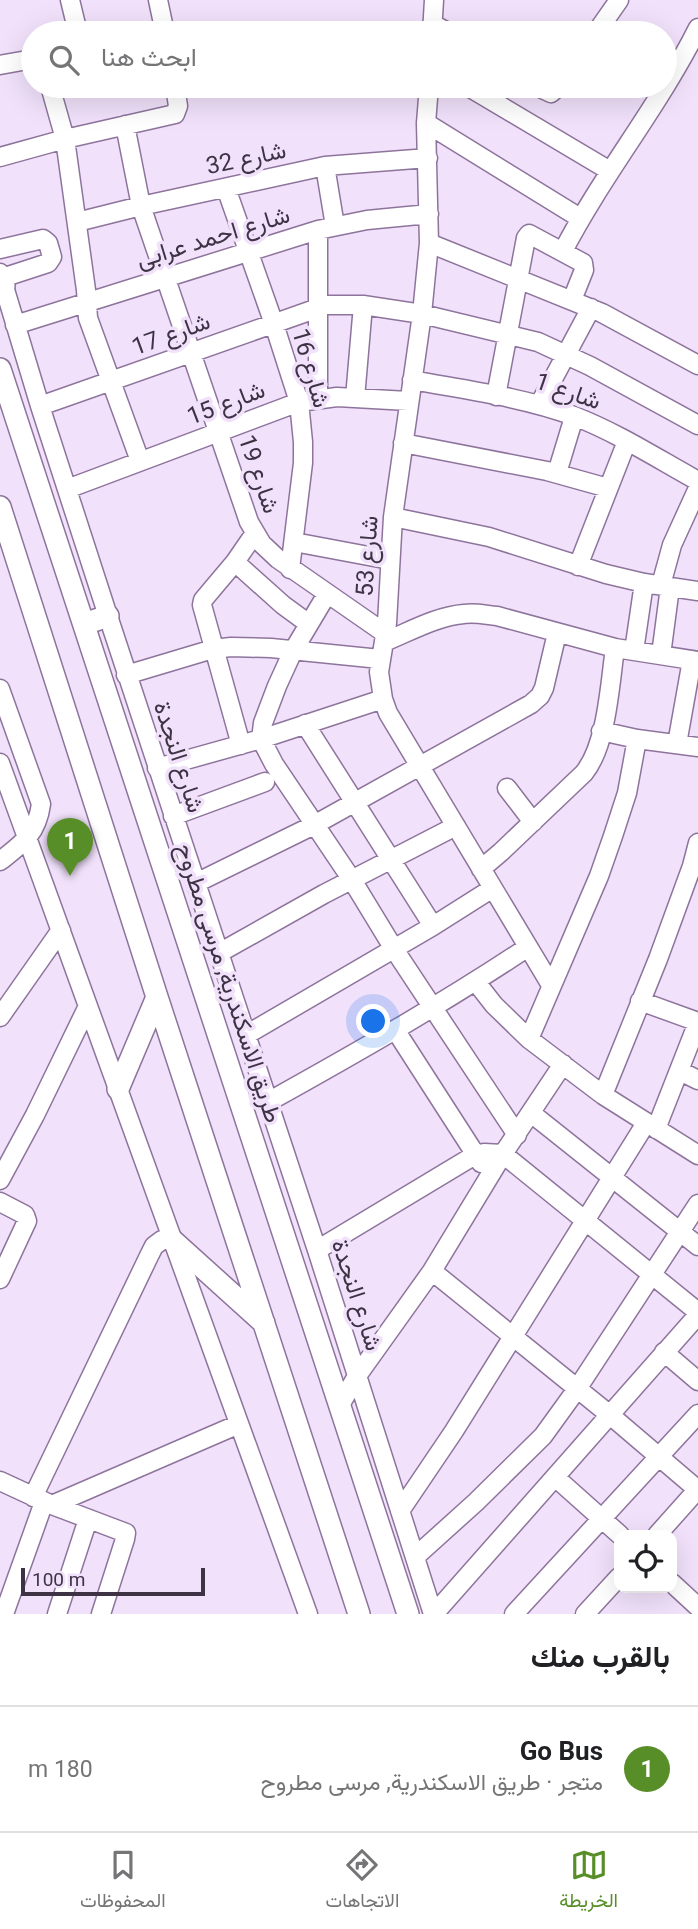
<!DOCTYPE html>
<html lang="ar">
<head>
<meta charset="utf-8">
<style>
	body { margin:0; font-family:Roboto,Vazirmatn,sans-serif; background:#f6f6f6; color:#202124; direction:rtl }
	.controls { position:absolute; right:21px; bottom:21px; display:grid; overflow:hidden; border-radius:14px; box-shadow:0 7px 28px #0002 }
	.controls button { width:63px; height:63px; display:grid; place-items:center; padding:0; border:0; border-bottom:2px solid #e0e0e0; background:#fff; color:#202124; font:35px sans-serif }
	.scale { position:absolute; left:21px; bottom:18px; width:184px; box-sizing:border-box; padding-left:7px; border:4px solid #3e3345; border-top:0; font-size:19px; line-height:24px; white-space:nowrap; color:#3e3345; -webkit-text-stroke:5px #f1e1fb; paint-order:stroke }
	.you { position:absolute; left:374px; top:1022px; width:24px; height:24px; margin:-18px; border:5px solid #fff; border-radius:50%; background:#1a73e8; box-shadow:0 0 0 10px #1a73e833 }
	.badge { display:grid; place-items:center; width:46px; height:46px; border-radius:50%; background:#588e27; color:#fff; font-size:23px; font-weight:700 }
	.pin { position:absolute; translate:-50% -58px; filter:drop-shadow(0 2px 4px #0008) }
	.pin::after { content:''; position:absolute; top:37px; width:24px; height:21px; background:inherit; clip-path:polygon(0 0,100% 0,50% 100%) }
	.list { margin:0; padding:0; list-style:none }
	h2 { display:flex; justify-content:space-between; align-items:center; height:91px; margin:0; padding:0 28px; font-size:30px }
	h2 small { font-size:23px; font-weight:400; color:#757577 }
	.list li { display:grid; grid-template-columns:46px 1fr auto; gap:21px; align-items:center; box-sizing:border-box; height:126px; padding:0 28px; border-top:2px solid #e0e0e0 }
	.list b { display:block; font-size:26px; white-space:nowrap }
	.list p { margin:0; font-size:23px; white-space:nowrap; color:#757577 }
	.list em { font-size:23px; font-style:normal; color:#757577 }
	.icon { flex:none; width:38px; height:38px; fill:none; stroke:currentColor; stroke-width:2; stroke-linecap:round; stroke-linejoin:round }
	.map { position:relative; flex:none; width:698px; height:1614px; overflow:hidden; direction:ltr }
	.search { position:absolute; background:#fff; box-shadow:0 7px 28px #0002; left:21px; right:21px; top:21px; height:77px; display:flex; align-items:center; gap:18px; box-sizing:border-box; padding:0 24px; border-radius:38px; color:#757577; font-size:26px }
	.sheet { height:217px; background:#fff }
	nav { display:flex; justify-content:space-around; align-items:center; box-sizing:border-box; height:98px; border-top:2px solid #e0e0e0; background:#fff; font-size:19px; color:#757577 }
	nav a { display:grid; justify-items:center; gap:4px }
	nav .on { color:#588e27 }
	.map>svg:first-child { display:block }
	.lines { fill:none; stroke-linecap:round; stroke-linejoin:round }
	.minor-casing { stroke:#8e749c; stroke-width:21 }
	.major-casing { stroke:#8e749c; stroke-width:24 }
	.minor { stroke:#fff; stroke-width:18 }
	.major { stroke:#fff; stroke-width:21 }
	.labels { text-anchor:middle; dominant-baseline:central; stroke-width:7; stroke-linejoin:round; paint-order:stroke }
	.street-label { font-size:24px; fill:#3e3345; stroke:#f1e1fb }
</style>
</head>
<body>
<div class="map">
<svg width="698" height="1614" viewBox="0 0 698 1614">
	<rect width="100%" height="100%" fill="#f1e1fb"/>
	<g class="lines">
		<!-- minor casing -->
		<g class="minor-casing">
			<path id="minor" d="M70,0L78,33
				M158,0L165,33H162
				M433,24L449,33
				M432,33L434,0
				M596,33L619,0
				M0,65L33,59
				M50,86L65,139L86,290L88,318L140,461
				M429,86L426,123L429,243L422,314L393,517L387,623L379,672L383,699L388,713L551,985
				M467,86L610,171
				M536,86L551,93L559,86
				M426,123L580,218
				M125,125L141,206L249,522L262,544L278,559L386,634
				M0,157L65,139L175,114L178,106L175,86
				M325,166L335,226
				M226,188L274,324L299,402L303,442V463L290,569
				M77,222L141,206L325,166L428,158
				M429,243L602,313L698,365
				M0,249L43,239L48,243L52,257L48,263L2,278
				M563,251C603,174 659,106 698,28
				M0,273L40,406L108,616L317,1250L433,1614
				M318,305H363L422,314L538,342L590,366L698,425
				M15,325L318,230L367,220L429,214
				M412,380C466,390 522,397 574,416C618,433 658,459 698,481
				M496,396L526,238L529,234L583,263L584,270L572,300
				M318,398V230
				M355,398L363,305
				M539,405L591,308
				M40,406L318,308
				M403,443L547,471L608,488
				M557,473L574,417
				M67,489L299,402L337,397L408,401
				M393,517L489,537L606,574L644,583L698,591
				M294,542L390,560
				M235,562L283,605L309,624
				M578,566L627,441
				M661,585L672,545L698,488
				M327,594L293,651L277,686L263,723L261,739L274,764L352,880L394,949L517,1135
				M384,642C409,632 437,616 464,614C475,612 486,615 497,616L615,648L698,661
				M634,651L644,583
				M661,655L670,587
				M126,675L213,649L231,647L271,648L380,659
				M0,689L41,804C37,834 22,844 0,861
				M305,724L433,926
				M601,731L637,739L698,747
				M677,744L692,660
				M241,745L202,605L203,600L235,562L255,533
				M0,763L308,1614
				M157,768L261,739L383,699
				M507,788L533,822
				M173,816L265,782
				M481,869L501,852L584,773C607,745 610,683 615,648
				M196,883L314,825L531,704L540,696L544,688L557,633
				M219,953L324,894L456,826
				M476,982L494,1005L529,1039L603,1095L698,1155
				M640,1001L698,1022
				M0,1017L61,930
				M396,1031L481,1163
				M246,1035L433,926L493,888
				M529,1039L599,876L613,836L627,793L637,739
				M680,1071L698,1080
				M603,1095L658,959L692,866L698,843
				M268,1102C356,1053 444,1003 528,947
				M531,1113L698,1246
				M656,1129L698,1022
				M0,1180L35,1115L88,1006
				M0,1202L25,1215L27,1221L0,1279
				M317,1250L475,1155L484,1153L503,1154L698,1312
				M432,1271L610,1415L698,1490
				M664,1352L698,1381
				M340,1405L357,1376L432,1271L503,1154L563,1064
				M555,1477L620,1535
				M0,1481L52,1505L126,1533L125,1539L101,1614
				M33,1497L149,1256L154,1246L162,1240H172
				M52,1505L239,1424
				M400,1511L454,1431L646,1123
				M657,1535L698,1489
				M415,1557L476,1502L543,1436L577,1389L698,1204
				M672,1583L698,1607
				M4,1614L44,1502
				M57,1614L88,1519
				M434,1614L698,1315
				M514,1614L698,1414
				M585,1614L619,1577"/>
		</g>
		<!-- major casing -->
		<g class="major-casing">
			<path id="major" d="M0,287L4,286
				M0,369L408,1614
				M0,507L157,997L359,1614
				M84,624L108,616
				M118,1089L157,997
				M172,1240L264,1323"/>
		</g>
		<!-- minor -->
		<use href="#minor" class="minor"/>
		<!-- major -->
		<use href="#major" class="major"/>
	</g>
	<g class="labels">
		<!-- street labels -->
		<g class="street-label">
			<text transform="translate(246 158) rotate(-12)">شارع 32</text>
			<text transform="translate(213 237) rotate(-17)">شارع احمد عرابى</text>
			<text transform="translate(171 334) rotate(-20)">شارع 17</text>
			<text transform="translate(311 368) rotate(74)">شارع 16</text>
			<text transform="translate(568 391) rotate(19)">شارع 1</text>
			<text transform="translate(226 403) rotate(-21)">شارع 15</text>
			<text transform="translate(259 474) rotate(71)">شارع 19</text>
			<text transform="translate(367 556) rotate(-86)">شارع 53</text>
			<text transform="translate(179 757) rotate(72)">شارع النجدة</text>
			<text transform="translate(229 983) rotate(72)">طريق الاسكندرية, مرسى مطروح</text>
			<text transform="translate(357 1295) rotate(72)">شارع النجدة</text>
		</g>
	</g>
</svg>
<div class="controls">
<button><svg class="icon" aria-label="locate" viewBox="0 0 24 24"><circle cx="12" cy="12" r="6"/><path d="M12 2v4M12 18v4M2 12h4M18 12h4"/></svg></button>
</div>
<div class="scale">100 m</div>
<div class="you"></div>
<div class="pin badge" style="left:70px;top:876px">1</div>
<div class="search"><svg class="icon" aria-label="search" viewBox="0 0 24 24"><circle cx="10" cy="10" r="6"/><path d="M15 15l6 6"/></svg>ابحث هنا</div>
</div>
<section class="sheet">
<h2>بالقرب منك<small></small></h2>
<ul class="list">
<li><span class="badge">1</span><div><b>Go Bus</b><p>متجر · طريق الاسكندرية, مرسى مطروح</p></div><em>180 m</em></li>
</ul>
</section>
<nav>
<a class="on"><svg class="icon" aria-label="map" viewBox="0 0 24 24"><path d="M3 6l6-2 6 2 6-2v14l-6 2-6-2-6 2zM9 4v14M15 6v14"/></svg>الخريطة</a>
<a><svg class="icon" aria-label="directions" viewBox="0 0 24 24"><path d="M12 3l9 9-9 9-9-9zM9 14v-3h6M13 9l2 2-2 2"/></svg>الاتجاهات</a>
<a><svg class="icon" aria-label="saved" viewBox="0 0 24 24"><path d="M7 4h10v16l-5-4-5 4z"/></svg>المحفوظات</a>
</nav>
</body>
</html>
